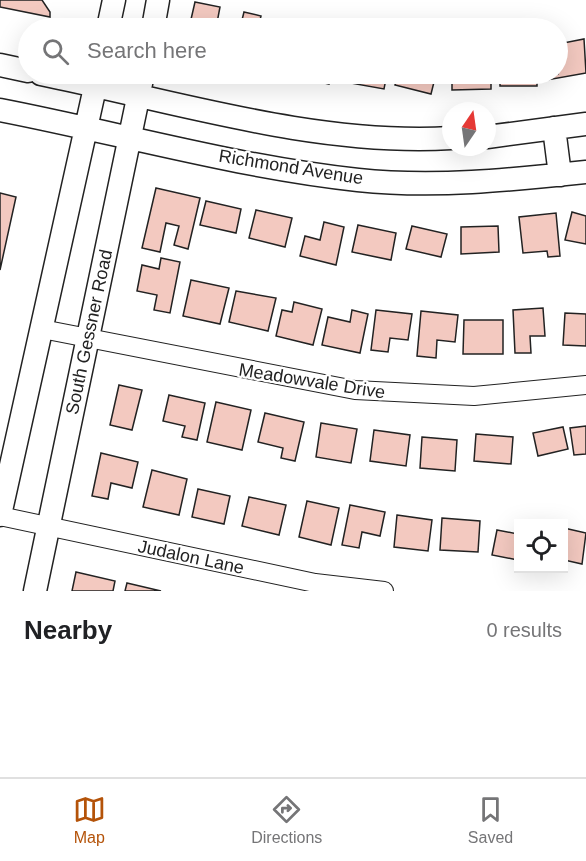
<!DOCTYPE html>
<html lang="en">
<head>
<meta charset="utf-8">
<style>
	body { margin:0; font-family:Arial,sans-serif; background:#f2f2f2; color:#202124 }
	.controls { position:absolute; right:18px; bottom:18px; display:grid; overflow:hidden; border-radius:0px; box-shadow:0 6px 24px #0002 }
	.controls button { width:54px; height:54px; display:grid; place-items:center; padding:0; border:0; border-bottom:2px solid #e0e0e0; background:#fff; color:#202124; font:30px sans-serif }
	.compass { position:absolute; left:442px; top:102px; width:54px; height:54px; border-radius:50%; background:#fff; box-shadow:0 6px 24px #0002; rotate:13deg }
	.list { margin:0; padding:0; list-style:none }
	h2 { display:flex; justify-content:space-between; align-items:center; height:78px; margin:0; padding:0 24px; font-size:26px }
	h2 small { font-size:20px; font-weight:400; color:#757577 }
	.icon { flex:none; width:33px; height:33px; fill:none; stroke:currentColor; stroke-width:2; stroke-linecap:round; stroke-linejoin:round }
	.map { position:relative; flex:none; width:586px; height:591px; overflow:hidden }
	.search { position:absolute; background:#fff; box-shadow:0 6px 24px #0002; left:18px; right:18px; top:18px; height:66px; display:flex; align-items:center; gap:15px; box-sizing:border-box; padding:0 21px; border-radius:33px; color:#757577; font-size:22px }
	.sheet { height:186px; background:#fff }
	nav { display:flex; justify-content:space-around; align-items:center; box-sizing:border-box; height:84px; border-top:2px solid #e0e0e0; background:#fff; font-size:16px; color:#757577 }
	nav a { display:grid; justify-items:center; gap:3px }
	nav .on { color:#b45309 }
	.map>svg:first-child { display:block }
	.building { fill:#f3c9c0; stroke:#222; stroke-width:1.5 }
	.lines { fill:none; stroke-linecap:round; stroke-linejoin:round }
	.minor-casing { stroke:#222; stroke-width:20 }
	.major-casing { stroke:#222; stroke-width:25 }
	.minor { stroke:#fff; stroke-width:18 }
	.major { stroke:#fff; stroke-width:22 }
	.labels { text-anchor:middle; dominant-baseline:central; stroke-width:4.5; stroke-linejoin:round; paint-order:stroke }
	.street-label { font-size:18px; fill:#222; stroke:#fff }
</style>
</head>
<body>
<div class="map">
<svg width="586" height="591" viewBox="0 0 586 591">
	<rect width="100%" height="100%" fill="#fff"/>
	<!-- building -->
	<path class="building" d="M0,0H42L50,12V17L0,7Z
		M195,2L220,7L216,28H189Z
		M244,12L261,16L258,28H240Z
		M584,39L586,73L547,80L546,74H558V44Z
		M286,74H331L329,84Z
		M340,74H387L384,89L339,81Z
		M398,74H436L431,94L395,85Z
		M452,74H491V89L452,90Z
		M500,74H537V86H500Z
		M156,188L200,198L188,249L174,245L179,226L166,223L160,252L142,248Z
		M0,193L16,197L0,270Z
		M206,201L241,209L236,233L200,225Z
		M256,210L292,218L285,247L249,238Z
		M572,212L586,216V244L565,240Z
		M556,213L560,256L548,257L547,251L523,253L519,217Z
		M324,222L344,227L336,265L300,256L305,236L320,240Z
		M358,225L396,233L391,260L352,252Z
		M412,226L447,234L441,257L406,249Z
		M498,226L499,252L461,254V227Z
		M161,258L180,262L170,313L154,310L157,295L137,291L142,265L159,269Z
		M191,280L229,288L220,324L183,316Z
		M236,291L276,298L268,331L229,322Z
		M294,302L322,309L313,345L276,336L282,310L292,312Z
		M543,308L545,336H530L531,353H515L513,310Z
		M352,310L368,314L360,353L322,345L328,317L350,322Z
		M376,310L412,314L408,340L390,338L388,352L371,350Z
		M421,311L458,315L455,342L437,340L436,358L417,356Z
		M565,313L586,314V346L563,345Z
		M464,320H503V354H463Z
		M119,385L142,390L132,430L110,425Z
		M169,395L205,403L197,440L182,437L185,426L163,421Z
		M216,402L251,410L242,450L207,442Z
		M265,413L304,422L295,461L281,458L283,448L258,442Z
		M321,423L357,429L351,463L316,457Z
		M586,426V454L574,455L570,428Z
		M563,427L568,449L538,456L533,433Z
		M374,430L410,435L406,466L370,461Z
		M476,434L513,437L511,464L474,461Z
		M422,437L457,440L455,471L420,468Z
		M101,453L138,462L132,488L111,483L108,499L92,496Z
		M152,470L187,479L179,515L143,507Z
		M198,489L230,496L224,524L192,517Z
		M249,497L286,505L279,535L242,526Z
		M307,501L339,508L331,545L299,537Z
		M350,505L385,512L380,536L362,532L359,548L342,545Z
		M397,515L432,520L428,551L394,547Z
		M442,518L480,521L478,552L440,550Z
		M564,528L586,533L582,564L564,560Z
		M497,530L518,534V560L492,555Z
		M76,572L115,581L113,591H72Z
		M127,583L161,591H125Z"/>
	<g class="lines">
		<!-- minor casing -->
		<g class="minor-casing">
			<path id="minor" d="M42,329L355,390L474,396L586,385
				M0,516L315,583L384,591"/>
		</g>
		<!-- major casing -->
		<g class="major-casing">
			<path id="major" d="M108,28L114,0
				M153,28L158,0
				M0,65L28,71
				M41,74C173,101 315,146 451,138
				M0,110C119,133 237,167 358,180C434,188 510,180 586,172
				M554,128L560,175
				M487,137L586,124
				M0,515L98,74
				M35,591L143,74"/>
		</g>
		<!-- minor -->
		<use href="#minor" class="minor"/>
		<!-- major -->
		<use href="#major" class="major"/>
	</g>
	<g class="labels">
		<!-- street labels -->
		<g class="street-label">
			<text transform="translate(291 167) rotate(9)">Richmond Avenue</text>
			<text transform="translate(89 332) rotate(-78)">South Gessner Road</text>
			<text transform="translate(312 381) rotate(9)">Meadowvale Drive</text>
			<text transform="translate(191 557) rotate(12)">Judalon Lane</text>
		</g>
	</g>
</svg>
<div class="controls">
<button><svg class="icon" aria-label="locate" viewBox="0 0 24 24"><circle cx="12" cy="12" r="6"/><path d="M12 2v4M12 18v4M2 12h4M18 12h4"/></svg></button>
</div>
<svg class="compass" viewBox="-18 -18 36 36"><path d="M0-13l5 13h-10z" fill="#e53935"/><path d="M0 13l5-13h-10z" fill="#757577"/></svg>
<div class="search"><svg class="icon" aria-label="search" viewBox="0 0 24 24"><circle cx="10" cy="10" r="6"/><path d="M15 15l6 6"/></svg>Search here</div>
</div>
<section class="sheet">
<h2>Nearby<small>0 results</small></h2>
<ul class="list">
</ul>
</section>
<nav>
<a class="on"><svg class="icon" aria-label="map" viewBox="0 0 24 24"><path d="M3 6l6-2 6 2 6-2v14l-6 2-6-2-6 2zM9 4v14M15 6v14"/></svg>Map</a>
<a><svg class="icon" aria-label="directions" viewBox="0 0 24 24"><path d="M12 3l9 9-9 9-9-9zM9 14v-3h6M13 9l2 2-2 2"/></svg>Directions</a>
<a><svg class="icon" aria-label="saved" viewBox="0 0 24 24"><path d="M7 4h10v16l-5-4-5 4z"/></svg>Saved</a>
</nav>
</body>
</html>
